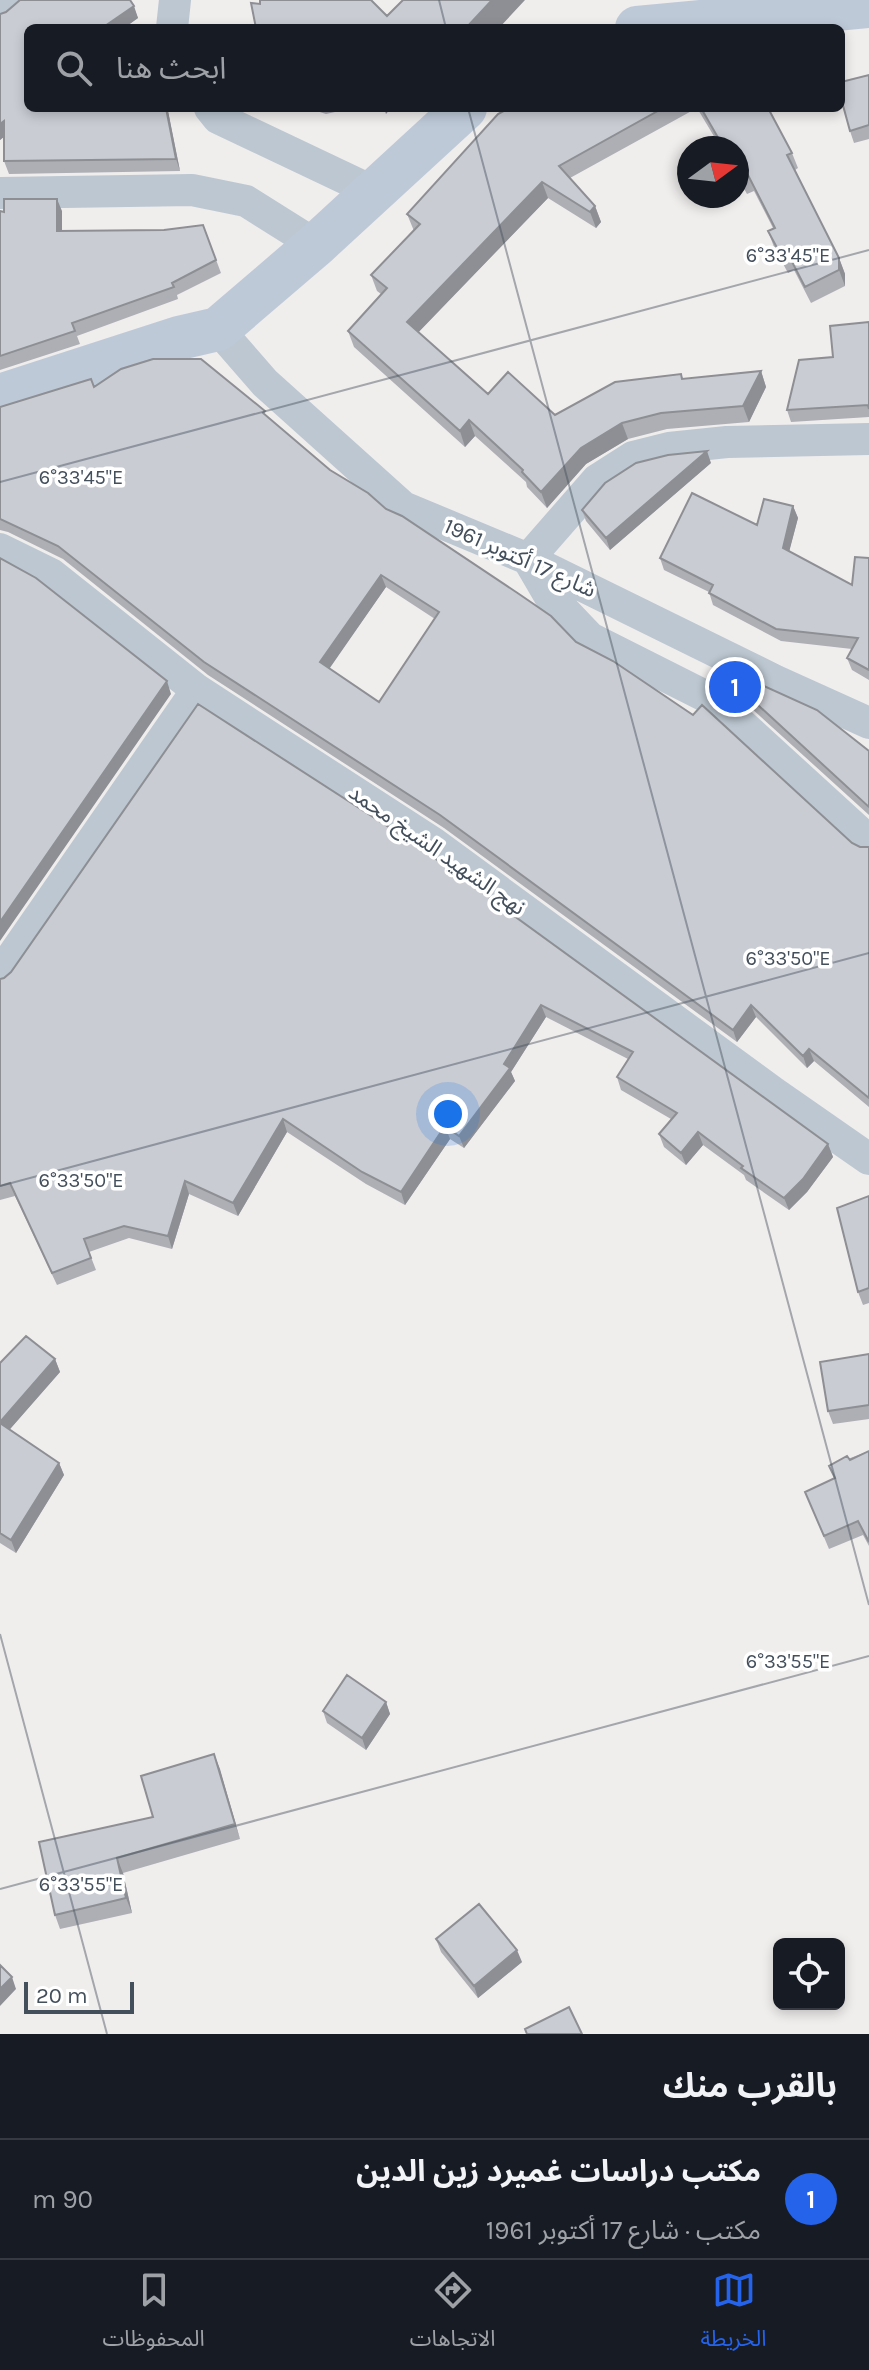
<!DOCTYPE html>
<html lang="ar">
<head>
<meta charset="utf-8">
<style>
	body { margin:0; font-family:Karla,"Noto Sans Arabic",sans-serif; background:#20242c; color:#f1f3f6; direction:rtl }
	.controls { position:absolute; right:24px; bottom:24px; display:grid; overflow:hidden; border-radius:12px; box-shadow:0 4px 12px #0003 }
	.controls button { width:72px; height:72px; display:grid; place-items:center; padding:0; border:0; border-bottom:2px solid #363941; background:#171b24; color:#f1f3f6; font:40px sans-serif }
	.compass { position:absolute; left:677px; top:136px; width:72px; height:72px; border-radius:50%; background:#171b24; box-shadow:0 4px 12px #0003; rotate:75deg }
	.scale { position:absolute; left:24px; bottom:20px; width:110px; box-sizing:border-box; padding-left:8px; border:4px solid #444f5c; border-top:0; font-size:22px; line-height:28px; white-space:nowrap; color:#444f5c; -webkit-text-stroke:6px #fff; paint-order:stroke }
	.you { position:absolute; left:448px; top:1114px; width:28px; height:28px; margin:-20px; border:6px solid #fff; border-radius:50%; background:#1a73e8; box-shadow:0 0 0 12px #1a73e833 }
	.badge { display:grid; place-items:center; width:52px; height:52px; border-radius:50%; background:#2563eb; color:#fff; font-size:26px; font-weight:700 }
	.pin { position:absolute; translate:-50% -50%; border:4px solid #fff; box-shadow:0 2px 8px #0006 }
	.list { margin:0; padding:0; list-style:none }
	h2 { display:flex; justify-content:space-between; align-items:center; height:104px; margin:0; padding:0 32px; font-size:34px }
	h2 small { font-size:26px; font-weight:400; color:#9ea1a6 }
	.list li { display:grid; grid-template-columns:52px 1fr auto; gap:24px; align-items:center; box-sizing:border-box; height:120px; padding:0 32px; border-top:2px solid #363941 }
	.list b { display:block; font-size:30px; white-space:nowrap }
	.list p { margin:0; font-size:26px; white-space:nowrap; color:#9ea1a6 }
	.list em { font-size:26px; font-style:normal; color:#9ea1a6 }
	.icon { flex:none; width:44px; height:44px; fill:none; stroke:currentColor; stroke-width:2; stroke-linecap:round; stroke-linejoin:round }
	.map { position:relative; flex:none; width:869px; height:2034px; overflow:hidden; direction:ltr }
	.search { position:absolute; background:#171b24; box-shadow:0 4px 12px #0003; left:24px; right:24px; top:24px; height:88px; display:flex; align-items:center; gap:20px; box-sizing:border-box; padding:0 28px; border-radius:12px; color:#9ea1a6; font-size:30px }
	.sheet { height:224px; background:#171b24 }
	nav { display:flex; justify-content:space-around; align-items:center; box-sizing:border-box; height:112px; border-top:2px solid #363941; background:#171b24; font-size:22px; color:#9ea1a6 }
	nav a { display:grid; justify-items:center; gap:4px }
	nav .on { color:#2563eb }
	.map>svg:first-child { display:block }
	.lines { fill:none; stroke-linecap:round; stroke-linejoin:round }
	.minor { stroke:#bcc7d1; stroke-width:32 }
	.secondary { stroke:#bec9d8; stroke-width:44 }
	.wall { fill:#adafb5; fill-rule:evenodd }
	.shaded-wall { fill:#8d8f94 }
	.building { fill:#c9ccd3; stroke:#8d8f94; stroke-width:2; fill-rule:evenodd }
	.ticks { fill:none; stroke:#444f5c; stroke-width:2; stroke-opacity:0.45 }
	.labels { text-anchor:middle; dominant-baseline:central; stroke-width:7; stroke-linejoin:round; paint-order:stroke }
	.street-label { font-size:22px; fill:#444f5c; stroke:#fff }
	.ticks-label { font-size:20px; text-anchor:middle; fill:#444f5c; stroke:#fff; stroke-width:7; stroke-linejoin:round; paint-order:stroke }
</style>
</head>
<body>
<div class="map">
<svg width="869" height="2034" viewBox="0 0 869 2034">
	<rect width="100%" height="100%" fill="#f0eded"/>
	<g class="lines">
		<!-- minor -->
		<path class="minor" d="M0,9L12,0
			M172,28L175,0
			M210,108L218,118L372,191
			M0,193L192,190L246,201L316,245
			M218,329L265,383L403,507L528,559L776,681L869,723
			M869,439L727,442L669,448L633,457L597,480L528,559L549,595L590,638L717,702L869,841
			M0,549L51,574L197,690L433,843L774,1093L869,1159
			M0,974L197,690"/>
		<!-- secondary -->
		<path class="secondary" d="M637,28L869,6
			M0,396L179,338L218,329L316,245L465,108"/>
	</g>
	<!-- wall -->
	<path class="wall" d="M131,1L138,18L124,28H28V108L168,111L180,171L9,174L4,161V136L0,140V14Z
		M869,75V139L854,143L850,131Z
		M307,108H353L326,114Z
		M509,108H697L570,178L595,206L601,222L596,228L548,198L418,332L488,394L555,415L681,374L683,379L761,371L766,387L749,422L667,429L628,439L586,464L547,508L527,487L526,482L475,436L465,447L354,347L348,331L381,294L377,291L371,275L414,231L407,214Z
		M697,108H768L792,153L798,168L795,170L839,258L845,274V286L811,303L794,270L788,273L774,247L768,231L773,228L754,191L747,194L737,176V148H721Z
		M0,211H62V231L164,230L203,225L221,273L177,295L178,299L77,336L80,344L0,370Z
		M869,322V417L791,422L787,410L833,357Z
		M94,387L267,417L330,470L576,642L852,843L860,847H869V1107L814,1061L807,1068L756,1017L737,1042L444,828L208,675L63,559L8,532L0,530V407ZM386,587L435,619L379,702L329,668Z
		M711,463L610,550L586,521L582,510Z
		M793,506L798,518L789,551L852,585L869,558V680L852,670L847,658L852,649L781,641L713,605L709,592L664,570L660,558L757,525Z
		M746,694L869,751V815L750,707Z
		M198,704L828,1144L833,1157L807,1192L789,1210L746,1180L744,1175L703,1145L686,1165L664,1147L659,1134L671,1119L621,1090L617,1077L628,1059L546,1017L511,1072L515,1081L464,1148L450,1139L405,1205L366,1184L287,1132L238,1216L189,1194L172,1249L129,1238L89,1252L96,1270L57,1285L15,1196L0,1200V979L4,978L11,972Z
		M869,1196V1303L863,1305L858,1292Z
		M869,1354V1419L833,1424L828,1411Z
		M55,1359L60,1372L9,1430L59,1463L64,1475L16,1553L0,1543V1363Z
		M869,1451V1546L863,1535L829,1549L805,1492L834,1478L829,1466Z
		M386,1702L390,1714L366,1750L327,1723L323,1711Z
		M214,1754L240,1839L123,1873L132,1913L60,1929L55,1915Z
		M436,1939L522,1962L478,1998L441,1952Z"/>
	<!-- shaded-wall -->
	<path class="shaded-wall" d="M492,0H525L499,28H466Z
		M134,6L138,18L124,28H102Z
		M166,108H167L168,111L180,171L176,159Z
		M384,108H391L386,114Z
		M4,121L9,133L0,140V124Z
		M542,182L548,198L413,338L407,322Z
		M57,199L62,211V243L57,231Z
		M595,206L601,222L596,228L590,212Z
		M839,258L845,274V286L839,270Z
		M761,371L766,387L749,422L743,406Z
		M469,420L475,436L465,447L460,431Z
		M622,423L628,439L586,464L547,508L541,492L581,448Z
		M707,451L711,463L610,550L606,538Z
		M793,506L798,518L787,560L783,548Z
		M381,575L386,587L325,675L320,662Z
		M167,681L171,694L0,941V922Z
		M541,1005L546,1017L511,1072L515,1081L464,1148L459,1136Z
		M751,1005L756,1017L737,1042L733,1030Z
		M809,1049L814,1061L807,1068L803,1056Z
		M283,1119L287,1132L238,1216L233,1203Z
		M445,1126L450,1139L405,1205L401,1192Z
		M698,1132L703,1145L686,1165L681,1153Z
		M828,1144L833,1157L807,1192L789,1210L784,1198Z
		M185,1181L189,1194L172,1249L168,1236Z
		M55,1359L60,1372L4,1436L0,1422Z
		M59,1463L64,1475L16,1553L11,1540Z
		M386,1702L390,1714L366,1750L362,1738Z
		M214,1754L220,1769L240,1839L235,1824Z
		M117,1858L123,1873L132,1913L126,1898Z
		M517,1950L522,1962L478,1998L474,1986Z
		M12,1977L16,1989L0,2006V1989Z"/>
	<!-- building -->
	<path class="building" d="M20,0H130L134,6L102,28H28V108H166L176,159L4,161V121L0,124V14L6,12Z
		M260,0H371L387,16L403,0H492L466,28H434L433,27L432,28H256L251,3L260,4Z
		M869,75V125L850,131L841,98V82Z
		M509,108H663L559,166L595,206L590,212L542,182L407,322L488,394L508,372L555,415L615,382L681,374L682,379L761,371L743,406L661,413L622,423L581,448L541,492L522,472L523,470L469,420L460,431L348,331L387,288L371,275L420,224L407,214L498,114Z
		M701,108H768L792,153L787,155L839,258V270L805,287L788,254L782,257L768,231L775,228L748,175L742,178L737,170V148H724Z
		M4,199H57V231L164,230L203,225L216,260L172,283L174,287L72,323L75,331L0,356V211L4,212Z
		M869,322V409L868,405L787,410L799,360L833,357L830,326Z
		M153,359H201L265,411L263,413L330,470L368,493L386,509L402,516L519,594L551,616L576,642L613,661L693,715L702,705L852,843L860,847H869V1098L809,1049L803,1056L751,1005L733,1030L440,815L204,662L58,546L0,519V407L91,379L94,387L121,369ZM381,575L439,612L379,702L320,662Z
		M707,451L606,538L582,510L605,483L636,463L668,455Z
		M692,493L757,525L764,499L793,506L783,548L852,585L855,557L869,558V670L847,658L858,638L776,629L709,593L713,585L660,558Z
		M0,558L36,578L167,681L0,922Z
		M755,682L817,710L869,751V807L746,694Z
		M198,704L418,846L828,1144L803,1179L784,1198L741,1168L743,1166L698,1132L681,1153L659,1134L677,1113L617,1077L633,1052L541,1005L504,1064L510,1068L459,1136L445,1126L401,1192L362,1172L283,1119L233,1203L185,1181L168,1236L124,1226L84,1239L91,1258L52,1273L10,1183L0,1186V979L4,978L11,972Z
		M869,1196V1288L858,1292L837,1208Z
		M26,1336L55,1359L0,1422V1363Z
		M869,1354V1405L828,1411L820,1362Z
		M0,1423L59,1463L11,1540L0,1533Z
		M869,1451V1542L858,1521L824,1536L805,1492L835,1478L829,1466L847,1456L850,1460Z
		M347,1675L386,1702L362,1738L323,1711Z
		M214,1754L235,1824L117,1858L126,1898L55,1915L39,1842L153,1817L141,1776Z
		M479,1904L517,1950L474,1986L436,1939Z
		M0,1965L12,1977L0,1989Z
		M569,2007L582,2034H527L525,2029Z"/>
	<!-- ticks -->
	<path class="ticks" d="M439,0L446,28M468,108L869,1605M0,482L869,250M0,1186L869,953M0,1634L107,2034M0,1889L869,1656"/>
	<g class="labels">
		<!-- street labels -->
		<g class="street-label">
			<text transform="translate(520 558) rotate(24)">شارع 17 أكتوبر 1961</text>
			<text transform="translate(437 850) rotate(35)">نهج الشهيد الشيخ محمد</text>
		</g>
	</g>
	<g class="ticks-label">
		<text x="788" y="262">6°33'45"E</text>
		<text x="81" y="484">6°33'45"E</text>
		<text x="788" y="965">6°33'50"E</text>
		<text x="81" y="1187">6°33'50"E</text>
		<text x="788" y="1668">6°33'55"E</text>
		<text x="81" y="1891">6°33'55"E</text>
	</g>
</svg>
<div class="controls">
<button><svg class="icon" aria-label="locate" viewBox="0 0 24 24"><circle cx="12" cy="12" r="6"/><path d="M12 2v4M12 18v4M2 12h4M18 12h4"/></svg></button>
</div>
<svg class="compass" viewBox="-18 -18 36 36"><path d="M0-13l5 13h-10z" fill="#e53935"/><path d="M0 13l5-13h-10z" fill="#9ea1a6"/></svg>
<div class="scale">20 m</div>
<div class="you"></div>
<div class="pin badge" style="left:735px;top:687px">1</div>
<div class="search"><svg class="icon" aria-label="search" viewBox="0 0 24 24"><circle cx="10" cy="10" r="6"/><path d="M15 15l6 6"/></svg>ابحث هنا</div>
</div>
<section class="sheet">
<h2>بالقرب منك<small></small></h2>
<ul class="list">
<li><span class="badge">1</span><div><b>مكتب دراسات غميرد زين الدين</b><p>مكتب · شارع 17 أكتوبر 1961</p></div><em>90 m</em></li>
</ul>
</section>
<nav>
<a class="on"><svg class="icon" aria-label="map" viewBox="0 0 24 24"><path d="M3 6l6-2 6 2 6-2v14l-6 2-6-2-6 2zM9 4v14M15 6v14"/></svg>الخريطة</a>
<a><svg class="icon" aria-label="directions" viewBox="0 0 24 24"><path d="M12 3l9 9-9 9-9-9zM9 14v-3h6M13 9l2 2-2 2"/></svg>الاتجاهات</a>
<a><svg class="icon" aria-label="saved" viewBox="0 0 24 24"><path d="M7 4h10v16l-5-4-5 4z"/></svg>المحفوظات</a>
</nav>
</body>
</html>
